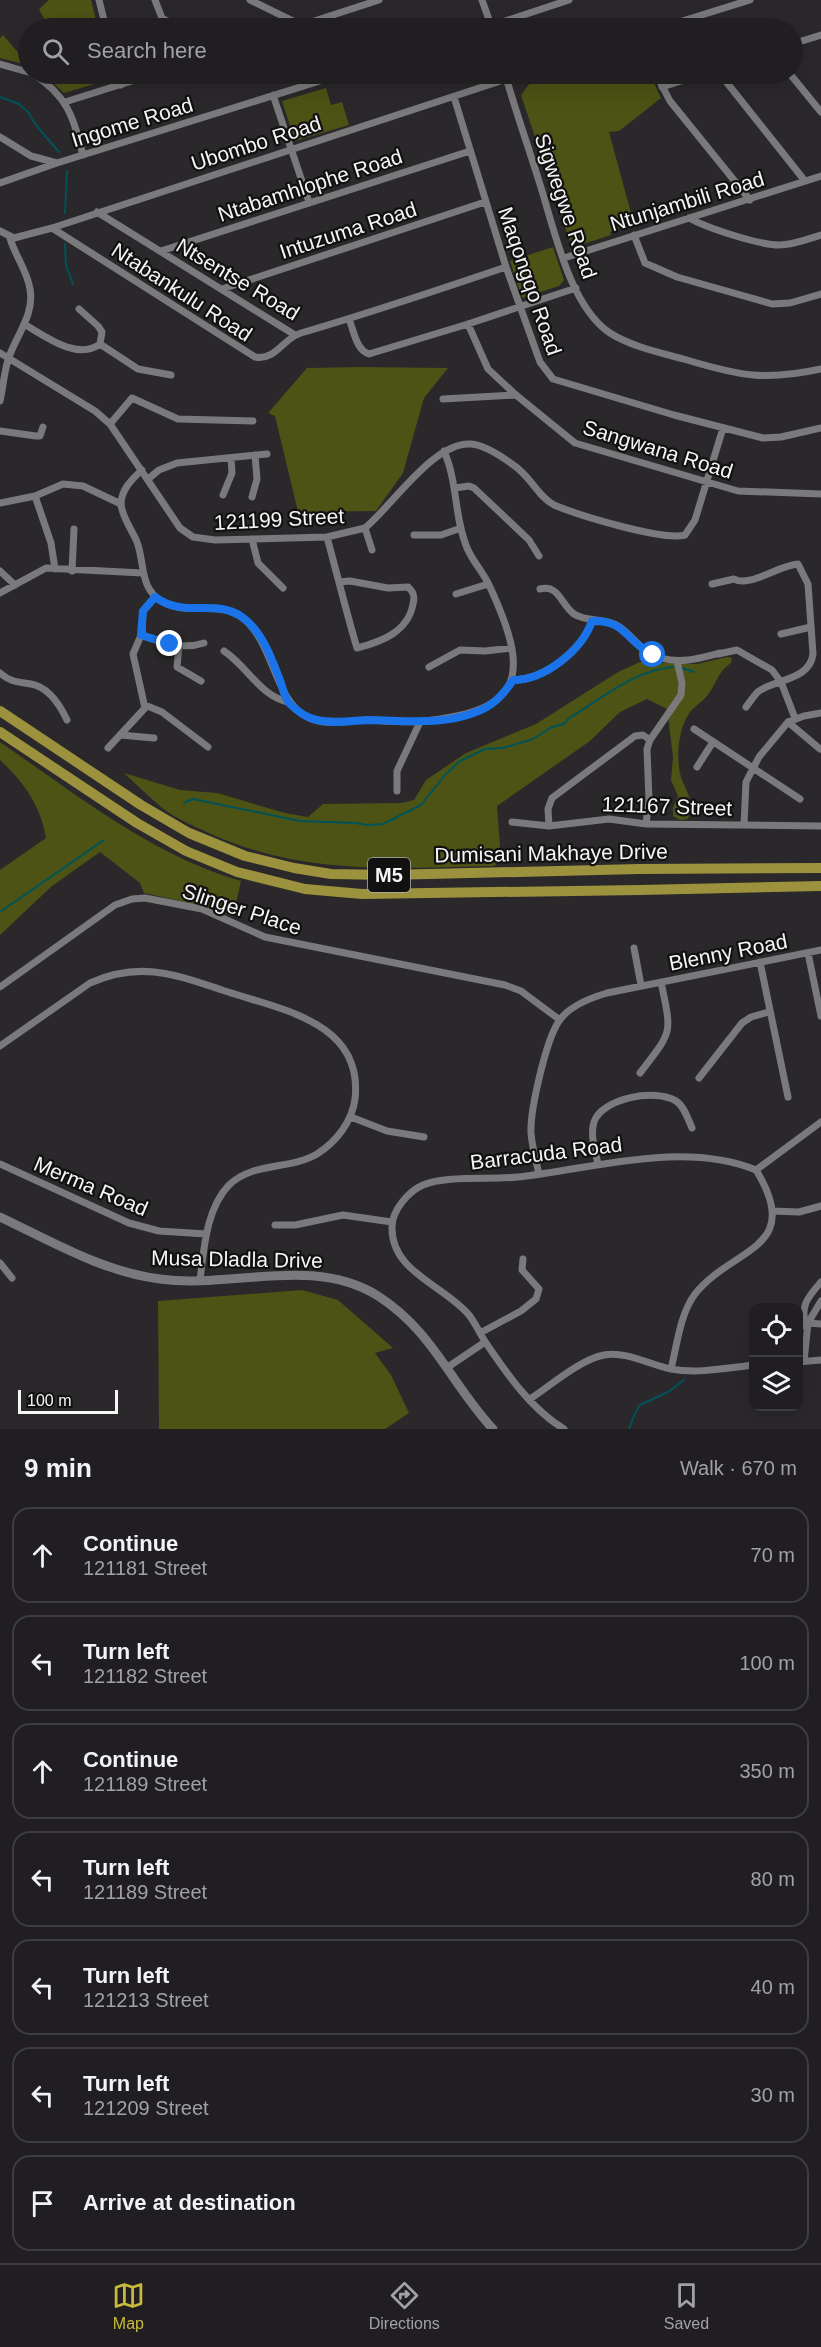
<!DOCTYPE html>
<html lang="en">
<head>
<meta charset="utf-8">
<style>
	body { margin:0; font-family:Arial,sans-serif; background:#282729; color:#f1f3f6 }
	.controls { position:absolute; right:18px; bottom:18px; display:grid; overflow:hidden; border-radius:12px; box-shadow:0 6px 24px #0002 }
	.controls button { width:54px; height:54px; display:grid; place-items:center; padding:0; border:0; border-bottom:2px solid #3d3c3e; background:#201e20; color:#f1f3f6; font:30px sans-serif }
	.scale { position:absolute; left:18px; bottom:15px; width:100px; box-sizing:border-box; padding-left:6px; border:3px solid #f5f5f6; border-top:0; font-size:16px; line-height:21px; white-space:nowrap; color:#f5f5f6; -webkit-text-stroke:4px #121112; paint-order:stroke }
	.stop { position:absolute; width:18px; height:18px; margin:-14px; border:4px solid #1a73e8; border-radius:50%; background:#fff }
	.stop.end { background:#1a73e8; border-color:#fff; box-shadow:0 2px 6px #0008 }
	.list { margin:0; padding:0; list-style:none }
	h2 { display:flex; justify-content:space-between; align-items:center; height:78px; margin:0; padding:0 24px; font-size:26px }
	h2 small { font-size:20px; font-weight:400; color:#a2a2a5 }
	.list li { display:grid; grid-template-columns:39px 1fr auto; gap:18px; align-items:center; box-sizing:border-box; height:96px; margin:0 12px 12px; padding:0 12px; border:2px solid #3d3c3e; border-radius:18px }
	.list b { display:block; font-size:22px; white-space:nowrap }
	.list p { margin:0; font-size:20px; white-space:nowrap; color:#a2a2a5 }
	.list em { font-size:20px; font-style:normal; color:#a2a2a5 }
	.icon { flex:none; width:33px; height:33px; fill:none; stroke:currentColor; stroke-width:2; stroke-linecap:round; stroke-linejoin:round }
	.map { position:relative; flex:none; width:821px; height:1429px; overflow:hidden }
	.search { position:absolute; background:#201e20; box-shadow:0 6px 24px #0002; left:18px; right:18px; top:18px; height:66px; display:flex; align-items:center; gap:15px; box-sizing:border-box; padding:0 21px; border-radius:33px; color:#a2a2a5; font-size:22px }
	.sheet { height:834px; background:#201e20 }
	nav { display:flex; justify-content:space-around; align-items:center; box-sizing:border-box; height:84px; border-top:2px solid #3d3c3e; background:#201e20; font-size:16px; color:#a2a2a5 }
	nav a { display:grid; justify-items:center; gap:3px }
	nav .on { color:#caba39 }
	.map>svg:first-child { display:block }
	.green { fill:#4d5314 }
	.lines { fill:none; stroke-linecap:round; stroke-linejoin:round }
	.stream { stroke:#005359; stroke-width:2 }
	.minor { stroke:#7a797b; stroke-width:7 }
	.tertiary { stroke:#7a797b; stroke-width:9 }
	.primary { stroke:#9c923e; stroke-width:10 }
	.route { stroke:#1a73e8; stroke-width:8 }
	.labels { text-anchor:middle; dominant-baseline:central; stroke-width:4.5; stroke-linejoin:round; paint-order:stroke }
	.shield { fill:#121112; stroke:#b1b1b2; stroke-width:1.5 }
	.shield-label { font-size:20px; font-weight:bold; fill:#f5f5f6 }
	.street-label { font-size:21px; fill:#f5f5f6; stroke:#121112 }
</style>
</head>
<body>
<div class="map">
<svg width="821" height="1429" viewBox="0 0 821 1429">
	<rect width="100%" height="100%" fill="#2a282a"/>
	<!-- green -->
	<path class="green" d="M49,0H91L98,28H49L39,9Z
		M3,35L28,64V65L0,58V38Z
		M43,74H110L108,80L64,93Z
		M556,74H650L661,98L619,131L609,132L631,213C627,223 620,229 610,232L611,235L574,247L569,239L521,95L530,83Z
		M326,88L331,105L342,102L349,125L295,141L282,101Z
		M553,247L564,280L559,286L522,298L510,261Z
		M360,367L448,368L424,398L403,473L376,511L298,512L275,416L268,413L307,368Z
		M727,657L732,658L731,663C718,671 716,685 707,696C702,702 695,706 690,712C678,728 675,761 682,780C688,794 695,804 688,819L680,820L673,816V807L678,796L671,780L673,757L667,709L647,699L620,712L590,741L497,806L501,860L494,866C394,868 303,876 209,833C193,826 175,818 161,807C148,796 136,784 124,773L180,790L217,793L285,813L308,817L323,804L401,803L414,800L426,780L466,753L536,724L618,672L640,662L697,664Z
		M0,742C76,794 151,855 241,881L233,917L208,907L144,893L140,883L100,852L52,886L0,935V870L46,838C41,806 23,781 0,760Z
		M302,1290L338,1300L393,1348L375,1353L391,1375L409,1413L385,1429H159L158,1301Z"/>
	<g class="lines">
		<!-- stream -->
		<path class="stream" d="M0,97L19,104L28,112L36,125L59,152
			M65,213L67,171
			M65,244L66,265L73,284
			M682,668L694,672
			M184,803L193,799L300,821L355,823L368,825L383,824L421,805L445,775L460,761L485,749L503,748L533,739L552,727L564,724L569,718C601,699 635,670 673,667
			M0,912L104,840
			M629,1429L635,1413L640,1405L668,1392L684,1380"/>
		<!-- minor -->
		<path class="minor" d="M99,0L106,28
			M155,0L162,18L180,28
			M250,0L303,26
			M482,0L492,28
			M293,28L379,0
			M484,28L569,0
			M660,28L750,0
			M792,44L821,35
			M0,64L28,72
			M33,74C68,96 73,117 83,155
			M118,74L121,85
			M505,74C515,109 527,143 538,178C553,223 568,305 610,333C632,347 662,353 687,360C740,376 766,381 821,369
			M656,74L670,101L750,200
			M720,74L805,181
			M790,74L821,112
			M662,87L703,74
			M273,95L309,202
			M454,97L506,267L540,362L553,379L674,415L763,438L781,437L821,428
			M65,102L154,74
			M0,137L31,156L57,163L342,74
			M0,183L57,163
			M97,212L295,335
			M689,218C707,228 759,245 779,245C794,245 808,239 821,235
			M52,228L255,357C276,361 283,338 301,333C370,313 438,290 506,267
			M0,231L14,238L52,228L522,74
			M634,235L645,263L677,277L772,304L790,303L821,294
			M161,251L470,151
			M564,258L821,176
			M222,289L485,202
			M349,319C354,331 356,350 369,354L468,324L576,288
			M24,324C45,336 77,361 100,344L102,332L98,326L79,309
			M468,324L488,369L516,395L575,443L738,491L821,494
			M100,344L138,369L171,375
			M0,353L95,411L110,424L180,528L193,537L215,540L327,537L365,528L372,550
			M443,399L516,395
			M0,401C3,388 4,373 8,360C15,337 35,315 30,289C27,270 15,256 10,238
			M110,424L132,398L178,419L253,421
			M0,431L36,436H40L43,427
			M142,470C132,479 121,490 121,504C122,517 132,530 137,542C145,563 139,589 163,602C189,617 221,598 245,620C275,647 274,699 307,717C325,727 351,720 370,720C388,721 406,723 424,721C527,711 529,672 490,587C484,573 473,562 467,548C454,517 458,483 444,451
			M148,479L159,470L177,463L267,454
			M455,488L469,486L474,488L529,540L539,556
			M223,495L232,473L231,458
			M35,496L51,543L55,569
			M252,497L257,479L255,455
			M0,503L35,496L63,484L83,486L121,504
			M365,528C392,506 434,441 471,444C485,445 501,456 512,464C532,477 536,495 554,505C578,515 662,541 685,535L695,520L723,428
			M414,535H441L461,528
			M327,537C337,574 346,611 357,648C381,642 408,632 413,604C415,597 414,592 408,587L388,588L350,581L339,582
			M252,539L258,563L283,588
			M0,571L15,585
			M72,571L74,529
			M712,584L734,579C749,588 779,565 798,564L808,584L813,654C810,680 776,679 759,691C754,695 750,702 746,707
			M540,589C559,584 561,605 574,614C588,623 604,617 618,626C635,637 640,652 661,658C682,664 700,658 720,653
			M0,593L46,568L142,573
			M456,594L488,584
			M781,634L811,627
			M141,635C162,643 183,650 204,643
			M179,646L177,667L201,681
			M224,651C248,667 259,695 288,702
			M718,654L737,650L772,670L781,682L795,718
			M429,667L460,650L485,651L512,648
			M0,673C10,682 18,682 31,684C48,687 60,705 67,720
			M513,680C545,680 582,650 592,621
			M145,705L162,712L208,747
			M788,722L820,749
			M694,729L800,799
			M120,735L154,738
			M108,748L145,708L133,654L142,633L143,611L155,597
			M697,767L713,742
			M397,791V771L420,722
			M512,822L549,826L609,819L646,824L821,826
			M646,824L649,800L647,749L650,740L681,695L682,683L677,661
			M744,825L746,782L759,757L788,722L804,716L821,713
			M549,826L548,809L552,798L635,736L643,735L650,740
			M634,948L641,985
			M808,953L821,1016
			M760,962L788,1097
			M0,987L115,905L132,899L145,898L202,909L265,937L505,985L521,991L560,1020
			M0,1046L90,983C139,961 174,974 222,990C278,1009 364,1021 355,1099C352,1122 336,1142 317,1154C290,1170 252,1162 229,1185C206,1209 204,1249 200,1280
			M640,1073C673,1030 672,1035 661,982
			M699,1078L742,1023L751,1017L769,1012
			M351,1117L387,1131L424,1137
			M0,1164L129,1223L159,1231L206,1234
			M598,1164C595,1151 590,1135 594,1122C602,1098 656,1088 676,1101C684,1106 688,1119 692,1128
			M756,1170L821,1122
			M539,1174C536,1161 532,1147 531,1133C530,1110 546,1040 559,1021C569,1006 590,998 607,993L821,950
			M772,1211L799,1212L821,1206
			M275,1225H295L343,1215L392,1222
			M0,1263L12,1278
			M808,1323L821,1324
			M806,1327C800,1306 807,1298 821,1282
			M480,1333L521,1311L536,1299L539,1289L522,1270L523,1259
			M804,1361L808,1323L821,1301
			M798,1362L821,1360
			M448,1367L485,1342
			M530,1399C550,1386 581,1359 604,1355C627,1351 650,1365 671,1369C698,1374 727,1368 754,1365
			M564,1429C531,1409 507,1374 486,1343C480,1334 476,1324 469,1315C444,1285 391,1272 392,1227C392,1210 409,1191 423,1185C446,1175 491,1180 518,1177C592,1169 683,1140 756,1170C805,1250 732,1247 695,1294C680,1314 677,1345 671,1369"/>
		<!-- tertiary -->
		<path class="tertiary" d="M0,1217C51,1241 103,1272 160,1279C232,1289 312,1255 378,1296C433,1331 451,1384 493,1429"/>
		<!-- primary -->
		<path class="primary" d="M0,711L141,805L189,833L245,856L294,868L331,874L388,875L639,869L821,868
			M0,732L137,823L186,851L237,872L305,889L362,894L640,890L821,886"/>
	</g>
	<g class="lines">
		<!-- route -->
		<path class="route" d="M170,644L141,635L143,611L155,597C186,619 214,598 242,617C263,632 272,660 281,683C283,690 285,699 290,704C297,711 307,718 317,720C333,724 351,721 367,720C403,720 441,726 476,712C493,706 503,695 513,680C545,680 582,650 592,621C627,620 626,642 653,655"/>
	</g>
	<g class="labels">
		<!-- shield labels -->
		<rect class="shield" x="368" y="858" width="42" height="34" rx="4.5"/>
		<g class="shield-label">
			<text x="389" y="875">M5</text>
		</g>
		<!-- street labels -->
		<g class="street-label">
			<text transform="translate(132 122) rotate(-17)">Ingome Road</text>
			<text transform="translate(256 143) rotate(-18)">Ubombo Road</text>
			<text transform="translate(310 185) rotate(-18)">Ntabamhlophe Road</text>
			<text transform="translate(687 201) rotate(-17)">Ntunjambili Road</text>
			<text transform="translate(566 206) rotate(71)">Sigwegwe Road</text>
			<text transform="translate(348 230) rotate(-18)">Intuzuma Road</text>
			<text transform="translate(238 279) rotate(31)">Ntsentse Road</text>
			<text transform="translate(530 281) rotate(71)">Maqongqo Road</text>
			<text transform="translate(182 292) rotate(33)">Ntabankulu Road</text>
			<text transform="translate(658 449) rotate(17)">Sangwana Road</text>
			<text transform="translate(279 519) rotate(-3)">121199 Street</text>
			<text transform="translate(667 806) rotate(2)">121167 Street</text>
			<text transform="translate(551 853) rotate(-1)">Dumisani Makhaye Drive</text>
			<text transform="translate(242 909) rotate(18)">Slinger Place</text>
			<text transform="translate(728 952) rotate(-11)">Blenny Road</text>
			<text transform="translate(546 1153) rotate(-7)">Barracuda Road</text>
			<text transform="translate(91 1186) rotate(23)">Merma Road</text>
			<text transform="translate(237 1259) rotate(1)">Musa Dladla Drive</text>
		</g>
	</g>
</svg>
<div class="controls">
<button><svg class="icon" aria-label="locate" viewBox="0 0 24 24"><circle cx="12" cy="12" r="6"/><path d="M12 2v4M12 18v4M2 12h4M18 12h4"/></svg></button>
<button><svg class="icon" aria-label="layers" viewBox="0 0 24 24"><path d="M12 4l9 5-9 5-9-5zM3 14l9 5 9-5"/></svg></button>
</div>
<div class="scale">100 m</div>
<div class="stop" style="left:653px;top:655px"></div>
<div class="stop end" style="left:170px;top:644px"></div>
<div class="search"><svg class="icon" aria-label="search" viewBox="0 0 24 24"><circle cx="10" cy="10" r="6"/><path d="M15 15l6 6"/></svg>Search here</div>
</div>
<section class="sheet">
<h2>9 min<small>Walk · 670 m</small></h2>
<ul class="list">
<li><svg class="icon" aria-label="ahead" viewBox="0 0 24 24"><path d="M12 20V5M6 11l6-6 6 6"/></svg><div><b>Continue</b><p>121181 Street</p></div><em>70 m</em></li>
<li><svg class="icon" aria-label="left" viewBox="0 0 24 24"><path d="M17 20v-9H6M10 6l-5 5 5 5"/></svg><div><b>Turn left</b><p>121182 Street</p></div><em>100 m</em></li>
<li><svg class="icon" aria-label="ahead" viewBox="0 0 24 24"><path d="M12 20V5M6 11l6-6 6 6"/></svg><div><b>Continue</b><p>121189 Street</p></div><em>350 m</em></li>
<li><svg class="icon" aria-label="left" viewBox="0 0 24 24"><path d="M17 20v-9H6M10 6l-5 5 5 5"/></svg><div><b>Turn left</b><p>121189 Street</p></div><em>80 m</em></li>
<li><svg class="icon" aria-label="left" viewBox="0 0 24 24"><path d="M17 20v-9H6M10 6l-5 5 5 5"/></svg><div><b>Turn left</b><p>121213 Street</p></div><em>40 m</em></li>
<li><svg class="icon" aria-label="left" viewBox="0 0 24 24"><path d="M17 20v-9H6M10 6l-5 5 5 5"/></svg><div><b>Turn left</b><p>121209 Street</p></div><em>30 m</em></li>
<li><svg class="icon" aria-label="arrive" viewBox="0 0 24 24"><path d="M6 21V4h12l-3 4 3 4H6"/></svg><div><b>Arrive at destination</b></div></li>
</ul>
</section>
<nav>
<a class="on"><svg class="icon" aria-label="map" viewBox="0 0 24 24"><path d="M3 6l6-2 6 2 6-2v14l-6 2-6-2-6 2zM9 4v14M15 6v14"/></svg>Map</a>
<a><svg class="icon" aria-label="directions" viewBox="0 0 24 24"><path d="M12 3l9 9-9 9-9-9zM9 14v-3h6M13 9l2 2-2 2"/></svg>Directions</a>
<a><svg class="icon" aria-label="saved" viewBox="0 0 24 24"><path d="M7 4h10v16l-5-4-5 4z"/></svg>Saved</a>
</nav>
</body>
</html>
